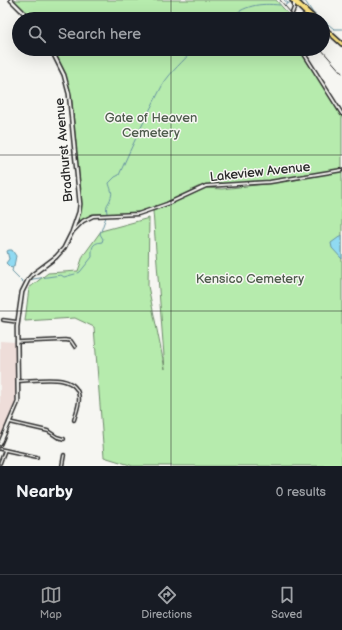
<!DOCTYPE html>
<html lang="en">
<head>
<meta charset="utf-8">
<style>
	body { margin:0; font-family:"Balsamiq Sans",sans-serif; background:#242831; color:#f1f3f6 }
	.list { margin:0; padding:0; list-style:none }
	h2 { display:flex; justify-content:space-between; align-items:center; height:52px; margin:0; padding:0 16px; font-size:17px }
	h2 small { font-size:13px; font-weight:400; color:#9ea1a6 }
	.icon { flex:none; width:22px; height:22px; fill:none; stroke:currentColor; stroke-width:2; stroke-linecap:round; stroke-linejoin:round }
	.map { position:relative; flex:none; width:342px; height:466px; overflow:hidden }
	.search { position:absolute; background:#171b24; box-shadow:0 4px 16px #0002; left:12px; right:12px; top:12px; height:44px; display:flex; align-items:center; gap:10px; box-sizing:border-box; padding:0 14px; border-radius:22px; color:#9ea1a6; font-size:15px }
	.sheet { height:108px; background:#171b24 }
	nav { display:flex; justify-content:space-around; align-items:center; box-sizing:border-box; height:56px; border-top:1px solid #363941; background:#171b24; font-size:11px; color:#9ea1a6 }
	nav a { display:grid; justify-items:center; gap:2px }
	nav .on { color:#98999b }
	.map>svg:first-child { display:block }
	.built { fill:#eeddd9 }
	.green { fill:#b6ebad; stroke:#708b6c }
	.water { fill:#90daf2; stroke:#6894a2 }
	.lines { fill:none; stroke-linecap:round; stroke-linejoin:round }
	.stream { stroke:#6894a2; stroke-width:1 }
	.minor-casing { stroke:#2b2b2b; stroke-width:4.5 }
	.tertiary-casing { stroke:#2b2b2b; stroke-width:5 }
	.secondary-casing { stroke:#2b2b2b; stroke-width:5.5 }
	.trunk-casing { stroke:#2b2b2b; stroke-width:6 }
	.minor { stroke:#f6f6f2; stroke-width:1.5 }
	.tertiary { stroke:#f6f6f2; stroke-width:2 }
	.secondary { stroke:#f6f6f2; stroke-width:2.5 }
	.trunk { stroke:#fae180; stroke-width:3 }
	.rail { stroke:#2b2b2b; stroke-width:1 }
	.grid { fill:none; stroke:#2b2b2b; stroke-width:1; stroke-opacity:0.55 }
	.labels { text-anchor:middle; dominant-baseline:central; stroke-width:3; stroke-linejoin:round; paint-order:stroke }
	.park-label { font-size:13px; fill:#4e5b4c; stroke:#f6f6f2 }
	.street-label { font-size:13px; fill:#2b2b2b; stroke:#f6f6f2 }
</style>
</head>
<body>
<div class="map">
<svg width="342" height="466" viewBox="0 0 342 466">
	<rect width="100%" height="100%" fill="#f6f6f2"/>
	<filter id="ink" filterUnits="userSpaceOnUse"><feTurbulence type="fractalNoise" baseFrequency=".025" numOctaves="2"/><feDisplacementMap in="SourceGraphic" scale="8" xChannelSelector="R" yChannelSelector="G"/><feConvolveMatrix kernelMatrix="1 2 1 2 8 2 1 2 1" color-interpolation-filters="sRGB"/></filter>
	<g filter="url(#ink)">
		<!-- built -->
		<path class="built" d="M0,341L15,342L17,394L14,407L0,437Z"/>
		<!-- green -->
		<path class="green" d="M13,0H276L290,16L289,19H32Z
			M53,49H300L342,115V169L276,180L223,184L219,182L198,187L160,205L140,212L126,214H94L84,219L75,226L80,214L81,198L72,103L66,78Z
			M342,171V466H133L104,457L94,327L75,318L25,321L29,288L48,273L78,271L83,256L101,231L149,218L148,286L165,369L153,211L173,203L206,188L222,189L289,181Z"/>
		<!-- water -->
		<path class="water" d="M342,235V259L332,248L331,243Z
			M9,250H12L16,256L14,266L11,268L6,263L9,259L7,251Z"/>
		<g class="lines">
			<!-- stream -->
			<path class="stream" d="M284,0L288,3
				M301,2L305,1L313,13L320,19
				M285,5L291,2
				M228,19C246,5 258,3 280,5
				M323,20L334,29H342
				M107,213C105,203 109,205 111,197C113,192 110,188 109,183L115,177L119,175C132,145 147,115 162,86C170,72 184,61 194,49
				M13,267L12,271L23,282
				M78,273L80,272L92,257C92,248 91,243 102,242L103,239L100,234L106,217
				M29,281L33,279L61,275L64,277L75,274"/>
			<!-- minor casing -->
			<g class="minor-casing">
				<path id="minor" d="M3,320L18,322
					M17,342L65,340L71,341L75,347
					M19,381C36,381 79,371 79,399C79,406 76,413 74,420
					M9,422L48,431L57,437L64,439
					M0,449L37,457
					M0,463L5,450
					M62,466L64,455"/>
			</g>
			<!-- tertiary casing -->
			<g class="tertiary-casing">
				<path id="tertiary" d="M290,19L294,8V1
					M301,49L342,114
					M73,231L83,221L93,216L138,214L167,204L206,186L270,182L342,170"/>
			</g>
			<!-- secondary casing -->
			<g class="secondary-casing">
				<path id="secondary" d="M11,0L30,19
					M0,444L18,402L17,327L22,292L28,280L32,275L56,257L64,248L72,232L79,212L80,204L69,94L64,75L51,49"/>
			</g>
			<!-- trunk casing -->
			<g class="trunk-casing">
				<path id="trunk" d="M292,0L312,19
					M295,0L315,19
					M323,27L342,44"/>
			</g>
			<!-- minor -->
			<use href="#minor" class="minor"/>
			<!-- tertiary -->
			<use href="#tertiary" class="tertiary"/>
			<!-- secondary -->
			<use href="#secondary" class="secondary"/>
			<!-- trunk -->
			<use href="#trunk" class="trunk"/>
			<!-- rail -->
			<path class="rail" d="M280,0L296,19
				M321,49L342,73"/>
		</g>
	</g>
	<!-- grid -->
	<path class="grid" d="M171,0V19M171,49V466M0,155H342M0,311H342"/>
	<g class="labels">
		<!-- park labels -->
		<g class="park-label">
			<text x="151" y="118">Gate of Heaven<tspan x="151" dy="15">Cemetery</tspan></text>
			<text x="250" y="279">Kensico Cemetery</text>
		</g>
		<!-- street labels -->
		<g class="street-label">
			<text transform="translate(64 150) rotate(-95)">Bradhurst Avenue</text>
			<text transform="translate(260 172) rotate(-6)">Lakeview Avenue</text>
		</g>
	</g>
</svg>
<div class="search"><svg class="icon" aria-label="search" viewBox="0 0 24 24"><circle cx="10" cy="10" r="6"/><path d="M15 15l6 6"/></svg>Search here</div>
</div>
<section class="sheet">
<h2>Nearby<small>0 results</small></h2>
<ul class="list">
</ul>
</section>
<nav>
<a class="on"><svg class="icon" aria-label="map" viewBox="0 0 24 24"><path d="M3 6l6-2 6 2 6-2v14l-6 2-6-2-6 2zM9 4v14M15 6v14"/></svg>Map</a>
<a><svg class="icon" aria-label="directions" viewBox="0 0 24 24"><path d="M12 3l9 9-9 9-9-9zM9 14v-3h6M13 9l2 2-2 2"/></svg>Directions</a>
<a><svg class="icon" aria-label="saved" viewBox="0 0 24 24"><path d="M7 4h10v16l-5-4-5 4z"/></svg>Saved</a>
</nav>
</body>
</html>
